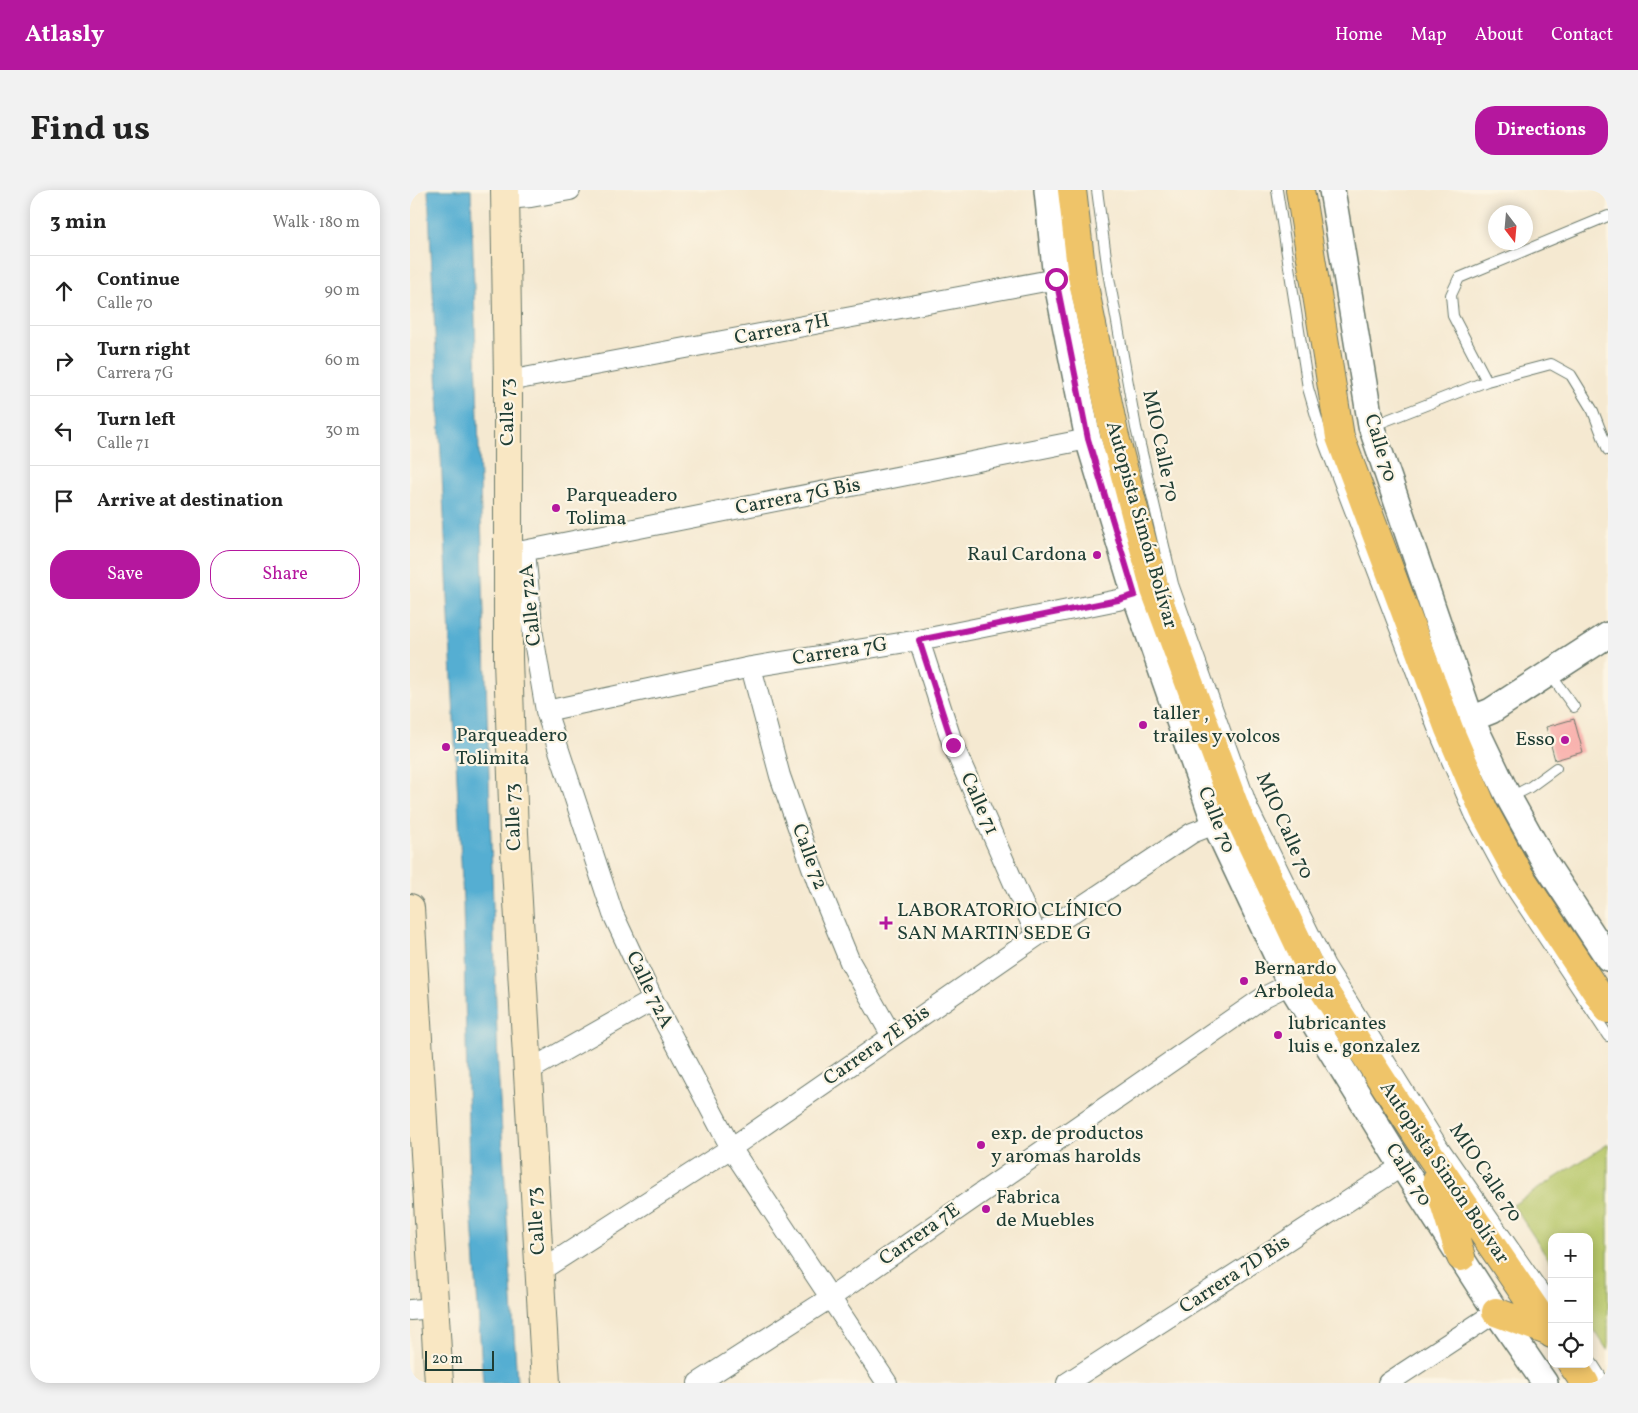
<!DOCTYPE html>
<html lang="en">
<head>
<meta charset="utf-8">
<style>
	body { margin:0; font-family:Vollkorn,serif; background:#f2f2f2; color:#222 }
	.controls { position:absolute; right:15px; bottom:15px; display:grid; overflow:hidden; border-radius:10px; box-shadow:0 2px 12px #0003 }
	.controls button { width:45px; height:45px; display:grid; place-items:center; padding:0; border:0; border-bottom:1px solid #e0e0e0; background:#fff; color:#222; font:25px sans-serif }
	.compass { position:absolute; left:1078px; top:15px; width:45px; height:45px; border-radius:50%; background:#fff; box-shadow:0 2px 12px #0003; rotate:164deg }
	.scale { position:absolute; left:15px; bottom:12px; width:69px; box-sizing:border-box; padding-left:5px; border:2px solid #1f3d34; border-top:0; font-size:14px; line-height:18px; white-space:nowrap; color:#1f3d34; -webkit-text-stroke:4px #fcf5e5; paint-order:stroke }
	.stop { position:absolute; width:15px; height:15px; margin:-11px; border:4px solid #b5179e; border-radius:50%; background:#fff }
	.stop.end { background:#b5179e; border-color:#fff; box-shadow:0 1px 5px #0008 }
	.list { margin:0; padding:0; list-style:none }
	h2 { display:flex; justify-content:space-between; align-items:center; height:65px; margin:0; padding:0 20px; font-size:21px }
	h2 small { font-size:16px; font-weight:400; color:#767676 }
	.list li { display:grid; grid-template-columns:32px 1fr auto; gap:15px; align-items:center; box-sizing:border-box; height:70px; padding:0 20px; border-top:1px solid #e0e0e0 }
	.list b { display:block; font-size:19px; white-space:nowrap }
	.list p { margin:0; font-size:16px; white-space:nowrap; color:#767676 }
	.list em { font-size:16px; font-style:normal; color:#767676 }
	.actions { display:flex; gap:10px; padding:15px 20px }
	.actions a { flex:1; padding:11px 0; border:1px solid #b5179e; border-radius:20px; text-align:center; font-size:18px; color:#b5179e }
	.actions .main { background:#b5179e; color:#fff }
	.icon { flex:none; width:28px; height:28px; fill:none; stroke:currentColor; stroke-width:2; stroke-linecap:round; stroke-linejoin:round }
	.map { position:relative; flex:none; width:1198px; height:1193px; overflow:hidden; border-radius:20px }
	header { display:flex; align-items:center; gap:30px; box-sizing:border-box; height:70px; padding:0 25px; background:#b5179e; color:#fff }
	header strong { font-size:24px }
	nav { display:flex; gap:28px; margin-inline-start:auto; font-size:18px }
	.intro { display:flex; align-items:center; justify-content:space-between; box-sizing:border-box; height:120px; padding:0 30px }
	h1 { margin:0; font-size:35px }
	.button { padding:12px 22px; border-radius:20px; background:#b5179e; color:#fff; font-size:18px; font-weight:700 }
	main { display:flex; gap:30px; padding:0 30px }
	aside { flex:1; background:#fff; border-radius:20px; box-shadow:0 2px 12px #0003 }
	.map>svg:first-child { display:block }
	.green { fill:#b7c76a; stroke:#6b824f }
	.water { fill:#55aed2; stroke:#3a7683 }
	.building { fill:#f8a7a5 }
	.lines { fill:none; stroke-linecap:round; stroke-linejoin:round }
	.service-casing { stroke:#6a796b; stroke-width:12 }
	.minor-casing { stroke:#6a796b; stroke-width:22 }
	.tertiary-casing { stroke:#6a796b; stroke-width:28 }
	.secondary-casing { stroke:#6a796b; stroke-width:30 }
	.trunk-casing { stroke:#6a796b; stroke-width:30 }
	.service { stroke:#fff; stroke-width:10 }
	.minor { stroke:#fff; stroke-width:20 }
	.tertiary { stroke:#fff; stroke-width:25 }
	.secondary { stroke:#f9e7c3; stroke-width:28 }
	.trunk { stroke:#efc469; stroke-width:28 }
	.route { stroke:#b5179e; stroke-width:6 }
	.poi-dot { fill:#b5179e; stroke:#fcf5e5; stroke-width:2 }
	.labels { text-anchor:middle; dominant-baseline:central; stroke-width:4.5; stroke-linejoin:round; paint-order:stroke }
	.street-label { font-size:20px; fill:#1f3d34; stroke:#fcf5e5 }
	.poi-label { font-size:20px; fill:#1f3d34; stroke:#fcf5e5; text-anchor:start }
</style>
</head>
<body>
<header>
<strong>Atlasly</strong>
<nav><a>Home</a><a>Map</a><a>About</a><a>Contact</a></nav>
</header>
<div class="intro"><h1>Find us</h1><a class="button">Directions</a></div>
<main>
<aside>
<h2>3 min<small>Walk · 180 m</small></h2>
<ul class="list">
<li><svg class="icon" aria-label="ahead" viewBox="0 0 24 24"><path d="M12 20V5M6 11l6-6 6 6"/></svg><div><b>Continue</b><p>Calle 70</p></div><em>90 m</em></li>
<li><svg class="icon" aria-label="right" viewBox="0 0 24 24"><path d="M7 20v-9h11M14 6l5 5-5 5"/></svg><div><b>Turn right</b><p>Carrera 7G</p></div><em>60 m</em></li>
<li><svg class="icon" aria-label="left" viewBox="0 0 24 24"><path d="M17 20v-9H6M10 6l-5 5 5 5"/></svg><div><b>Turn left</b><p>Calle 71</p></div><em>30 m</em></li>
<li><svg class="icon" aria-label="arrive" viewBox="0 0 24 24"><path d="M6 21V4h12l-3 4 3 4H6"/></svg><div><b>Arrive at destination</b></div></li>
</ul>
<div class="actions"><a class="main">Save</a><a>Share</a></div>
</aside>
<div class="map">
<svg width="1198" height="1193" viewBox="0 0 1198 1193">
	<rect width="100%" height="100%" fill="#fcf5e5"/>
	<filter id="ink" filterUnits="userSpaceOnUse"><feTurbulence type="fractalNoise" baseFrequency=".02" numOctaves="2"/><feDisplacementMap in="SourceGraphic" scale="10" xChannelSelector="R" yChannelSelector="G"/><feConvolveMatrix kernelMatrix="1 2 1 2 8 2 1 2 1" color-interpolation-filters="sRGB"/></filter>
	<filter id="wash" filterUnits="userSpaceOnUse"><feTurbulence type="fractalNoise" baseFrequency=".0096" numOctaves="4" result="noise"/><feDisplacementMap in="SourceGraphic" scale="20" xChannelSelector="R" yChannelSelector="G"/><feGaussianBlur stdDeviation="1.12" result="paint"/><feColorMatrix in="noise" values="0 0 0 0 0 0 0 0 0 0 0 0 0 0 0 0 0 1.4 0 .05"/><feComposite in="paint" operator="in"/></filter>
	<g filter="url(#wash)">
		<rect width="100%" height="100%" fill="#f5e9d1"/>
		<!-- green -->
		<path class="green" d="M1198,954V1161L1179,1132V1047H1142V1074L1103,1015Z"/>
		<!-- water -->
		<path class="water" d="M18,0H61L88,877L107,1193H73L59,985L53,712Z"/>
		<g id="blocks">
			<!-- building -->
			<path class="building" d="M1164,529L1173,562L1145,570L1136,537Z"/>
		</g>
	</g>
	<g filter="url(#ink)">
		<use href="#blocks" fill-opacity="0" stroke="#6a796b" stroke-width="1"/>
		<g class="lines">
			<!-- service casing -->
			<g class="service-casing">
				<path id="service" d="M687,0L698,82L726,238L763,394L843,618L919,773L1032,954L1142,1112
					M867,0L898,198L914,253L1025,544L1061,627L1096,692L1198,846
					M1077,191L1043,126L1041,105L1049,88L1198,26
					M962,236L1077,191L1141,174L1161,185L1183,221L1198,260
					M1140,484L1164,517
					M1099,608L1120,597L1146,578
					M1179,1168L1195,1193"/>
			</g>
			<!-- minor casing -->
			<g class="minor-casing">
				<path id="minor" d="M95,9L121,7L160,0
					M98,191L646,89
					M115,361L123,445L136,521L203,724L243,810L321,958L477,1193
					M103,363L678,249
					M509,450L543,555L627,746
					M341,477L370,586L408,694L440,772L482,846
					M136,521L341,477L509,450L708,410L725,405
					M118,881L243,810
					M130,1081L321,958L627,746L782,643L805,634
					M0,1120L25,1118
					M288,1193L420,1108L854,807L880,794
					M657,1193L992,976
					M978,1193L1086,1122"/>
			</g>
			<!-- tertiary casing -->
			<g class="tertiary-casing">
				<path id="tertiary" d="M637,0L646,89L678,249L725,405L805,634L880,794L992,976L1086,1122L1135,1193
					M922,0L961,236L1061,529L1099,608L1134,671L1198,768
					M1061,529L1081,521L1198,445"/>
			</g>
			<!-- secondary casing -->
			<g class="secondary-casing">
				<path id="secondary" d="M95,0L98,191V469L100,529L104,643L136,1193
					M0,718L29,1193"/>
			</g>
			<!-- trunk casing -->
			<g class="trunk-casing">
				<path id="trunk" d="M662,0L672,86L704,243L745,400L828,625L902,782L1018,962L1142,1144
					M890,0L930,247L1039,539L1074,621L1109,685L1198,819
					M1027,990L1051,1067
					M1086,1122L1140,1142
					M1162,1174L1175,1193"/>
			</g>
			<!-- service -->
			<use href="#service" class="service"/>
			<!-- minor -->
			<use href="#minor" class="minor"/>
			<!-- tertiary -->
			<use href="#tertiary" class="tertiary"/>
			<!-- secondary -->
			<use href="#secondary" class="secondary"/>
			<!-- trunk -->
			<use href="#trunk" class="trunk"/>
		</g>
	</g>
	<g class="lines" filter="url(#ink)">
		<!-- route -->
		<path class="route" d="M543,555L509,450L708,410L725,405L678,249L646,89"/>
	</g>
	<!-- markers -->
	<g class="poi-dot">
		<circle cx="146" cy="318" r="5"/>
		<circle cx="687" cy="365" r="5"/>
		<circle cx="733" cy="535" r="5"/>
		<circle cx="1155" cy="550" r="5"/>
		<circle cx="36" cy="557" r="5"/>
		<path d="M473.5 725.5h5v5h5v5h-5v5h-5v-5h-5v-5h5z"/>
		<circle cx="834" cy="791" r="5"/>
		<circle cx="868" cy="845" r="5"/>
		<circle cx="571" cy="955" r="5"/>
		<circle cx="576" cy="1019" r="5"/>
	</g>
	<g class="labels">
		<!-- street labels -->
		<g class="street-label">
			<text transform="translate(372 140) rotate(-11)">Carrera 7H</text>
			<text transform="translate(98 222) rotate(-90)">Calle 73</text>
			<text transform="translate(750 256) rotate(78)">MIO Calle 70</text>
			<text transform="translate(970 258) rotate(73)">Calle 70</text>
			<text transform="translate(388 307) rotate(-11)">Carrera 7G Bis</text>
			<text transform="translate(731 335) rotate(74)">Autopista Simón Bolívar</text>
			<text transform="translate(121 415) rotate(-96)">Calle 72A</text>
			<text transform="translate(430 462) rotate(-9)">Carrera 7G</text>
			<text transform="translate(569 614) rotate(66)">Calle 71</text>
			<text transform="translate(104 627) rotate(-92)">Calle 73</text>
			<text transform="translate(806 630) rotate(68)">Calle 70</text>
			<text transform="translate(874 636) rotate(66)">MIO Calle 70</text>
			<text transform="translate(399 667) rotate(70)">Calle 72</text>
			<text transform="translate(239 800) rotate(64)">Calle 72A</text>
			<text transform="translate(467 856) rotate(-35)">Carrera 7E Bis</text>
			<text transform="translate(1034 983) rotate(56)">Autopista Simón Bolívar</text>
			<text transform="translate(1075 983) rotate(56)">MIO Calle 70</text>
			<text transform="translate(998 985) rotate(58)">Calle 70</text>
			<text transform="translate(127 1031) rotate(-94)">Calle 73</text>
			<text transform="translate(510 1045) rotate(-35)">Carrera 7E</text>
			<text transform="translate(825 1085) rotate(-33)">Carrera 7D Bis</text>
		</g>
		<!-- poi labels -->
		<g class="poi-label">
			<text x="156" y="306">Parqueadero<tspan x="156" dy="23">Tolima</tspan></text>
			<text x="677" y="365" text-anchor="end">Raul Cardona</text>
			<text x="743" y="524">taller ,<tspan x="743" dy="23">trailes y volcos</tspan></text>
			<text x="46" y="546">Parqueadero<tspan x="46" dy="23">Tolimita</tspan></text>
			<text x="1145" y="550" text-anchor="end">Esso</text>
			<text x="487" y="721">LABORATORIO CLÍNICO<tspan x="487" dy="23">SAN MARTIN SEDE G</tspan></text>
			<text x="844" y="779">Bernardo<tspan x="844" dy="23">Arboleda</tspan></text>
			<text x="878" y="834">lubricantes<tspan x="878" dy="23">luis e. gonzalez</tspan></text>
			<text x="581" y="944">exp. de productos<tspan x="581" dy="23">y aromas harolds</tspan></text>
			<text x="586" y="1008">Fabrica<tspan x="586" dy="23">de Muebles</tspan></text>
		</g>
	</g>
</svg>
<div class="controls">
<button>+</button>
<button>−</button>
<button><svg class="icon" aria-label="locate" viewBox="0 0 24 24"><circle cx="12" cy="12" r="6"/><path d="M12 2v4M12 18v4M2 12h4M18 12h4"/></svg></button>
</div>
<svg class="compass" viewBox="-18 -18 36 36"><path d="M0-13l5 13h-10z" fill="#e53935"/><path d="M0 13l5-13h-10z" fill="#767676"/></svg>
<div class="scale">20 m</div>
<div class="stop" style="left:646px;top:89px"></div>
<div class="stop end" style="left:543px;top:555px"></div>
</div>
</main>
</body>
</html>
